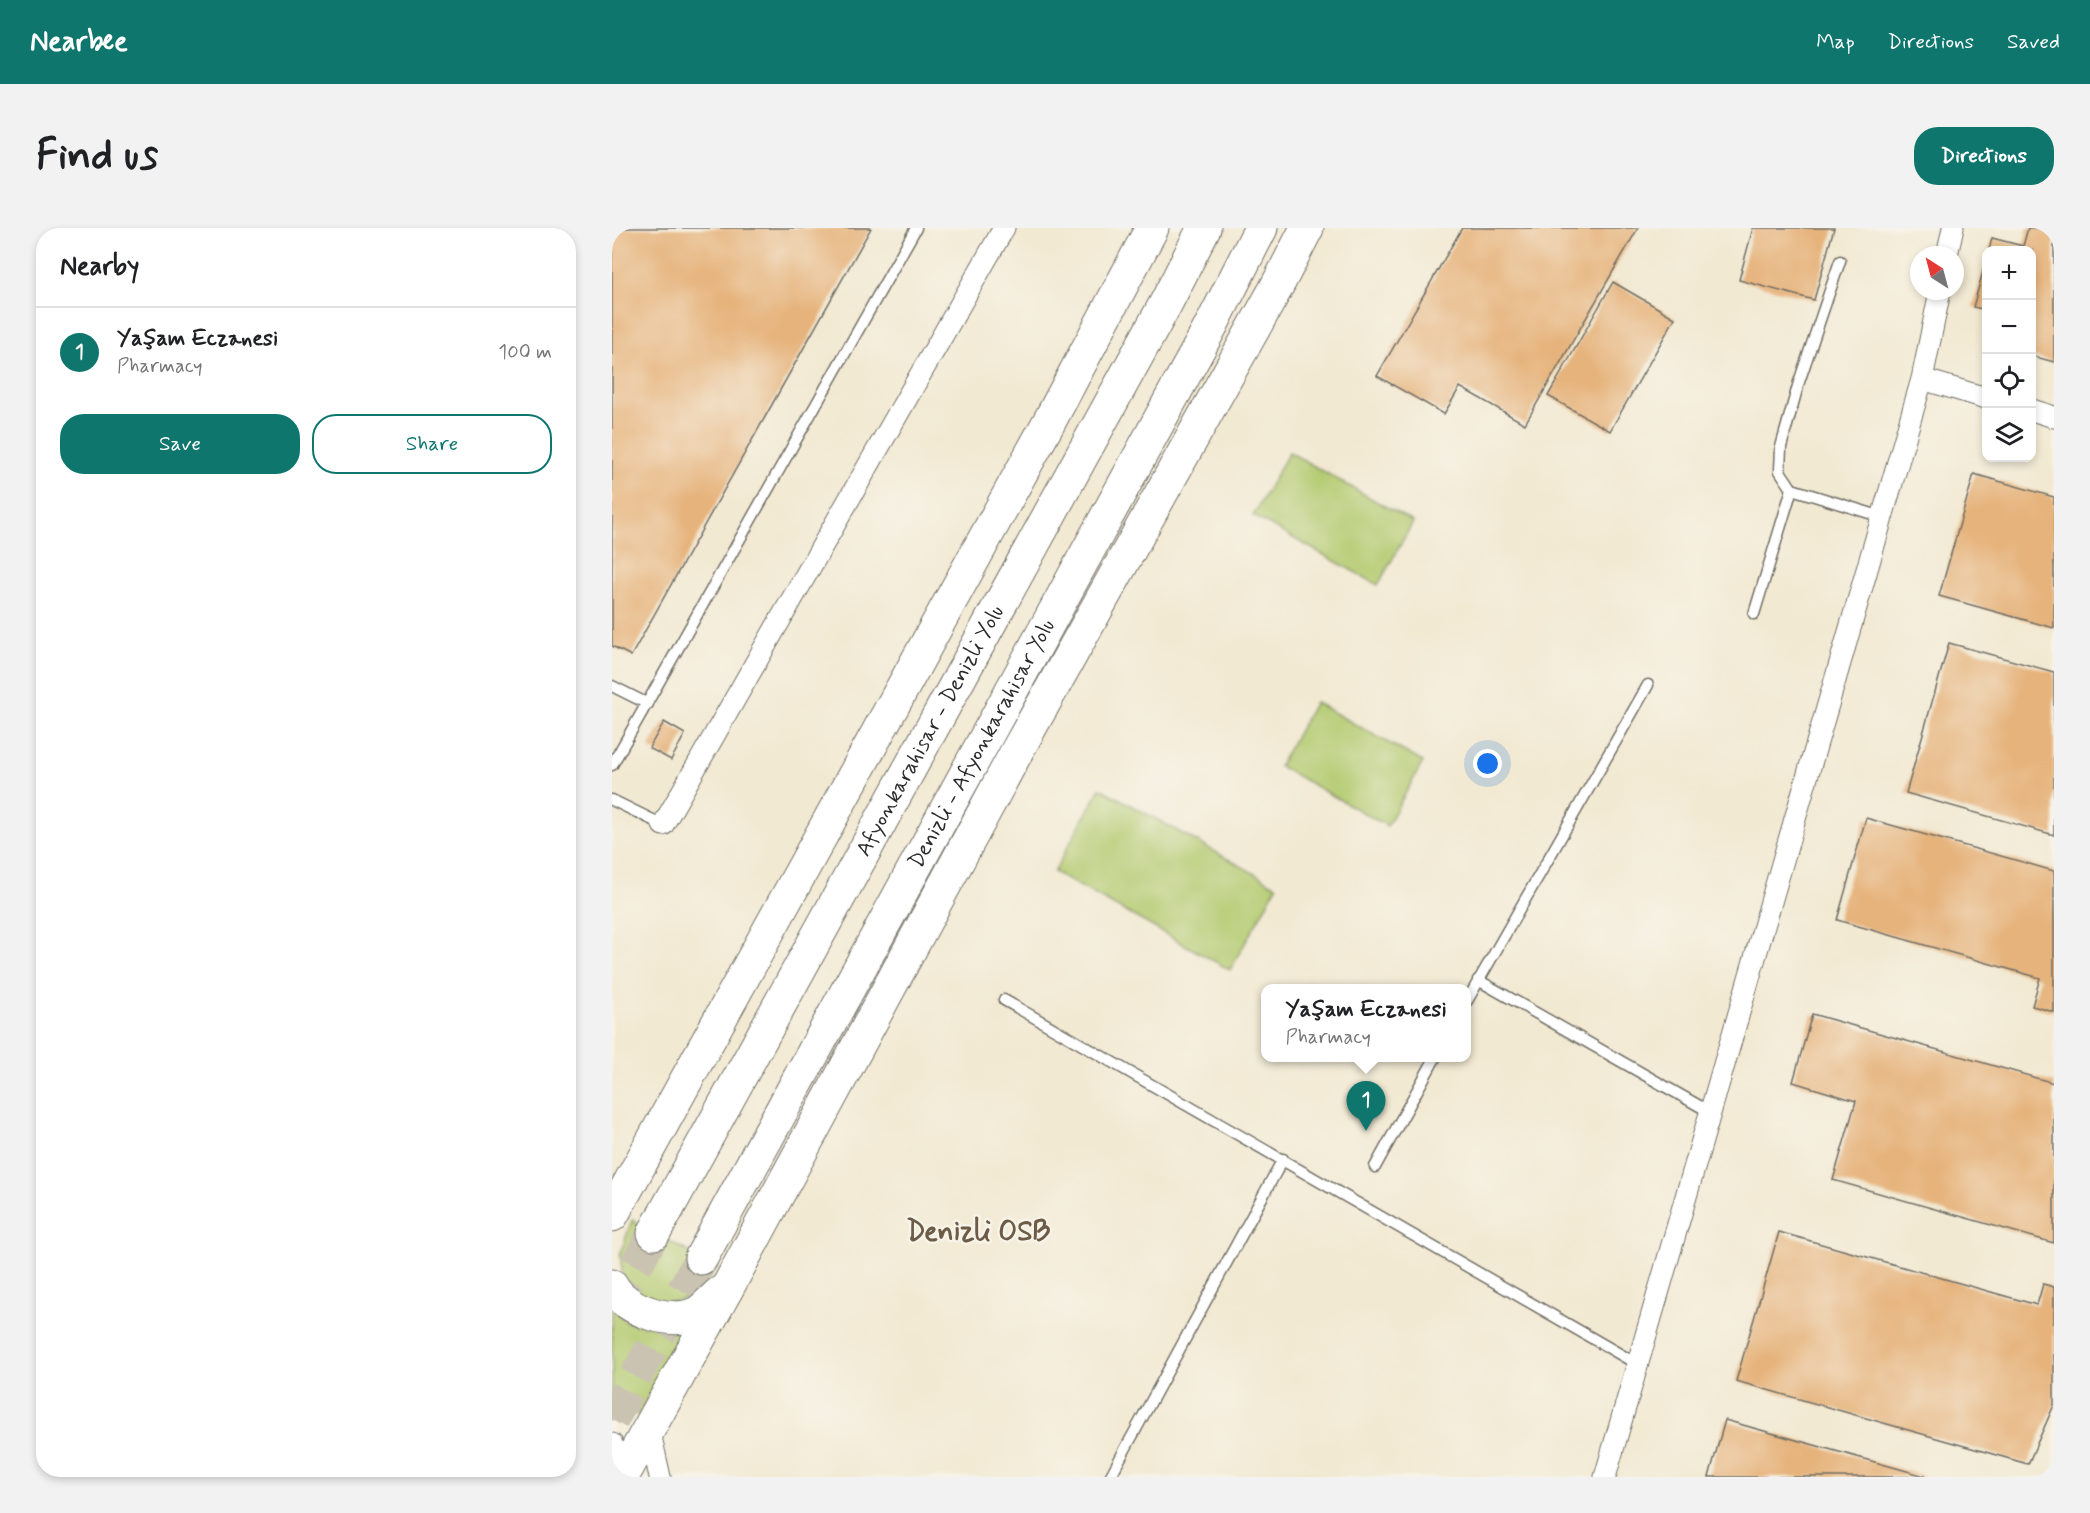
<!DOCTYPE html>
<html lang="en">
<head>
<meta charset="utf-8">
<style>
	body { margin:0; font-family:Mynerve,sans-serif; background:#f2f2f2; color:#202124 }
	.controls { position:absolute; right:18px; top:18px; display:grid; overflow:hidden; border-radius:12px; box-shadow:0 3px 9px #0003 }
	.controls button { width:54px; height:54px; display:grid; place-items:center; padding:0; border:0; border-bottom:2px solid #e0e0e0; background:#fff; color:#202124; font:30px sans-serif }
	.compass { position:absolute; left:1298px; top:18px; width:54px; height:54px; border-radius:50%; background:#fff; box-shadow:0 3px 9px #0003; rotate:324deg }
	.you { position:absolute; left:876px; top:536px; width:21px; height:21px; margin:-15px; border:4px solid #fff; border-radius:50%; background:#1a73e8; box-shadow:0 0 0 9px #1a73e833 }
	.badge { display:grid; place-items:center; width:39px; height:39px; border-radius:50%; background:#0f766e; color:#fff; font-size:20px; font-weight:700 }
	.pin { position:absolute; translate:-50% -50px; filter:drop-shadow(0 2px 3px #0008) }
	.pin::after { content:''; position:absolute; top:32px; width:21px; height:18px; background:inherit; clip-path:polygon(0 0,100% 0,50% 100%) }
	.popup { position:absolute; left:649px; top:756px; width:210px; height:78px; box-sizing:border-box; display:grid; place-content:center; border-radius:12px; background:#fff; filter:drop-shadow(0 2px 4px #0005); font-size:20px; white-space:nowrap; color:#757577 }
	.popup b { font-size:22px; color:#202124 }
	.popup::after { content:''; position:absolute; left:50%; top:100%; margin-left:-12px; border:12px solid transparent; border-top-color:#fff }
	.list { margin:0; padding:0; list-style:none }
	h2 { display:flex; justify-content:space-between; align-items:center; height:78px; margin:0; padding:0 24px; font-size:26px }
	h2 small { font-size:20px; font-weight:400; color:#757577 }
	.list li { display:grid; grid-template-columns:39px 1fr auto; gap:18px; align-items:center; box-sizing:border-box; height:90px; padding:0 24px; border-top:2px solid #e0e0e0 }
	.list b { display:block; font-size:22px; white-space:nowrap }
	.list p { margin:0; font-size:20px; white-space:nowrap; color:#757577 }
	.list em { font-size:20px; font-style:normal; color:#757577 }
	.actions { display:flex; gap:12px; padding:18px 24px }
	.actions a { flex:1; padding:14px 0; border:2px solid #0f766e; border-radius:24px; text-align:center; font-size:21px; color:#0f766e }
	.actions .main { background:#0f766e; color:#fff }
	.icon { flex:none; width:33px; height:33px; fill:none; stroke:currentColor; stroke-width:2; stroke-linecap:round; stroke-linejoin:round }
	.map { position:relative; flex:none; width:1442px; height:1249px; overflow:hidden; border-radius:24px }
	header { display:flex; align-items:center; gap:36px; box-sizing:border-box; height:84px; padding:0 30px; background:#0f766e; color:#fff }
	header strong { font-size:28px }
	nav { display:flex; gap:33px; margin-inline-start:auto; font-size:21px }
	.intro { display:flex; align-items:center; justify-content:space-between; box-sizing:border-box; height:144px; padding:0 36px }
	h1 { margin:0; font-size:42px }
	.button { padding:15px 27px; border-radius:24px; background:#0f766e; color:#fff; font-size:21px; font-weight:700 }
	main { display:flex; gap:36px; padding:0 36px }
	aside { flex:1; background:#fff; border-radius:24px; box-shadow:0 3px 9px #0003 }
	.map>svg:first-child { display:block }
	.green { fill:#b3ca6f; stroke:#6f7a4d; stroke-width:1.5 }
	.building { fill:#e6b37b }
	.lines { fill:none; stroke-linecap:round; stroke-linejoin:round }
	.highway-tunnel { stroke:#cac3b1; stroke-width:33; stroke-dasharray:33 16; stroke-linecap:butt }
	.lane-casing { stroke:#716e65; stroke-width:13 }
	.street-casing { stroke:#716e65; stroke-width:23 }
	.highway-casing { stroke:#716e65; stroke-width:35 }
	.lane { stroke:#fff; stroke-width:10 }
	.street { stroke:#fff; stroke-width:21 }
	.highway { stroke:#fff; stroke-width:33 }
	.labels { text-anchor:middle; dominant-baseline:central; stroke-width:5; stroke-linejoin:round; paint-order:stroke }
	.street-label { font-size:22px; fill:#2b2b2b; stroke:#f7f3e8 }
	.district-label { font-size:28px; font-weight:bold; fill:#6c5b47; stroke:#f7f3e8 }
</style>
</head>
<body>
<header>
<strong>Nearbee</strong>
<nav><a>Map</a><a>Directions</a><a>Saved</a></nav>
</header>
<div class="intro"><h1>Find us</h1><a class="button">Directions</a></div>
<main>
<aside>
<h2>Nearby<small></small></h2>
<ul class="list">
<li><span class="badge">1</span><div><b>Yaşam Eczanesi</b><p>Pharmacy</p></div><em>100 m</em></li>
</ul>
<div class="actions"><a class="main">Save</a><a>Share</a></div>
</aside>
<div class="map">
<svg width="1442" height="1249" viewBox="0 0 1442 1249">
	<rect width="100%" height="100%" fill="#f7f3e8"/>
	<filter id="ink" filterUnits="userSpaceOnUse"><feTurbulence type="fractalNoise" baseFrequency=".0167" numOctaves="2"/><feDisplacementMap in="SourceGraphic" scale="12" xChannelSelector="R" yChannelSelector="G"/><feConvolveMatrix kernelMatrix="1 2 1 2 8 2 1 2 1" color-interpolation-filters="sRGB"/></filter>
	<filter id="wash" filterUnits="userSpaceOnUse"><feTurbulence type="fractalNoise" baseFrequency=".008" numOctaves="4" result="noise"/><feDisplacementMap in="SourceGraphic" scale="24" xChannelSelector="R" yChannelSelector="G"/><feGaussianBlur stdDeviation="1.35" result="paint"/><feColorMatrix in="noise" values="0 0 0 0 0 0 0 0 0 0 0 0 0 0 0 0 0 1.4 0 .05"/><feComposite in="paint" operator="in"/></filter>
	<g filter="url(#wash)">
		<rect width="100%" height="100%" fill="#f2e9d2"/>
		<!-- green -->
		<path class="green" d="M677,224L801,294L766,357L641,288Z
			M703,474L811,534L775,598L667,538Z
			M488,560L665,658L618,742L442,644Z
			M20,992L105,1040C87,1065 66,1083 33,1069C26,1065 18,1056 11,1050L8,1026Z
			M0,1081L17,1095L72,1103L26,1187L0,1173Z"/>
		<g id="blocks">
			<!-- building -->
			<path class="building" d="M0,0H259L19,428L0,418Z
				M850,0H1026L913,196L848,159L832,186L765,148Z
				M1141,0H1222L1202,72L1127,52Z
				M1416,0H1442V134L1420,128V22H1377L1380,10L1411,18Z
				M1374,33V82L1361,79Z
				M1001,54L1063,90L998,203L936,168Z
				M1362,246L1442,269V400L1327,368Z
				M1337,415L1442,444V607L1294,565Z
				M52,494L73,506L59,532L37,520Z
				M1254,590L1442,643V784L1420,778L1428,750L1225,692Z
				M1200,786L1442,855V1015L1221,952L1244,873L1181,854Z
				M1167,1004L1425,1077L1431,1056L1442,1059V1177L1416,1236L1124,1153Z
				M1113,1192L1313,1248V1249H1097Z"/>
		</g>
	</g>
	<g filter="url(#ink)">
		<use href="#blocks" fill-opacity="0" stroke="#716e65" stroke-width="1.5"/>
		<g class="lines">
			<!-- highway-tunnel -->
			<path class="highway-tunnel" d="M0,1080L42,1005
				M0,1192L89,1030"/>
			<!-- lane casing -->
			<g class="lane-casing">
				<path id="lane" d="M1180,261L1270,289
					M1142,386L1180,261L1168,243L1169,219L1187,154L1228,33
					M0,458L36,476
					M0,537L304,0
					M0,572L51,597
					M866,752L1098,884
					M392,772L1025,1136
					M855,773L1036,457
					M763,939L823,830
					M498,1249L671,931"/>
			</g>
			<!-- street casing -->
			<g class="street-casing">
				<path id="street" d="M1335,27L1341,0
					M1310,151L1374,170
					M1420,182L1442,189
					M51,597L392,0
					M37,1200L48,1249
					M0,1216L11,1249
					M993,1249L1310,151L1328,63"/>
			</g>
			<!-- highway casing -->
			<g class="highway-casing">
				<g id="highway">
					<path d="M0,987L437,194L540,0"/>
					<path id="s1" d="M42,1005L554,75L592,0"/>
					<path id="s2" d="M89,1030L599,98L649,0"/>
					<path d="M0,1058C12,1082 63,1099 87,1084C94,1079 101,1071 108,1065"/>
					<path d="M10,1249L118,1055L405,523L663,62L695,0"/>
				</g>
			</g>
			<!-- lane -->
			<use href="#lane" class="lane"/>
			<!-- street -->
			<use href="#street" class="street"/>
			<!-- highway -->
			<use href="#highway" class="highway"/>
		</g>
	</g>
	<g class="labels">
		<!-- street labels -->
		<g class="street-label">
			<text stroke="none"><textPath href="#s1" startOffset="573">Afyonkarahisar - Denizli Yolu</textPath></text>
			<text stroke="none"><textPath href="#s2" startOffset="586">Denizli - Afyonkarahisar Yolu</textPath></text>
		</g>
		<!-- district labels -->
		<g class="district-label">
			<text x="366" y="1004">Denizli OSB</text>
		</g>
	</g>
</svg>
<div class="controls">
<button>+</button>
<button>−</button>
<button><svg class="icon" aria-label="locate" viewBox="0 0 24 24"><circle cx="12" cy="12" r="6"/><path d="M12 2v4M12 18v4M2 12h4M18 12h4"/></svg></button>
<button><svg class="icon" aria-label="layers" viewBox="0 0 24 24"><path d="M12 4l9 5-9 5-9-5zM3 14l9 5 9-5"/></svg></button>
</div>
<svg class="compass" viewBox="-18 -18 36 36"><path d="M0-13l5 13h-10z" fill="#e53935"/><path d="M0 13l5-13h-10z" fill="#757577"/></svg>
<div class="you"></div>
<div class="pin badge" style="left:754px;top:903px">1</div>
<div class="popup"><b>Yaşam Eczanesi</b>Pharmacy</div>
</div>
</main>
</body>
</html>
